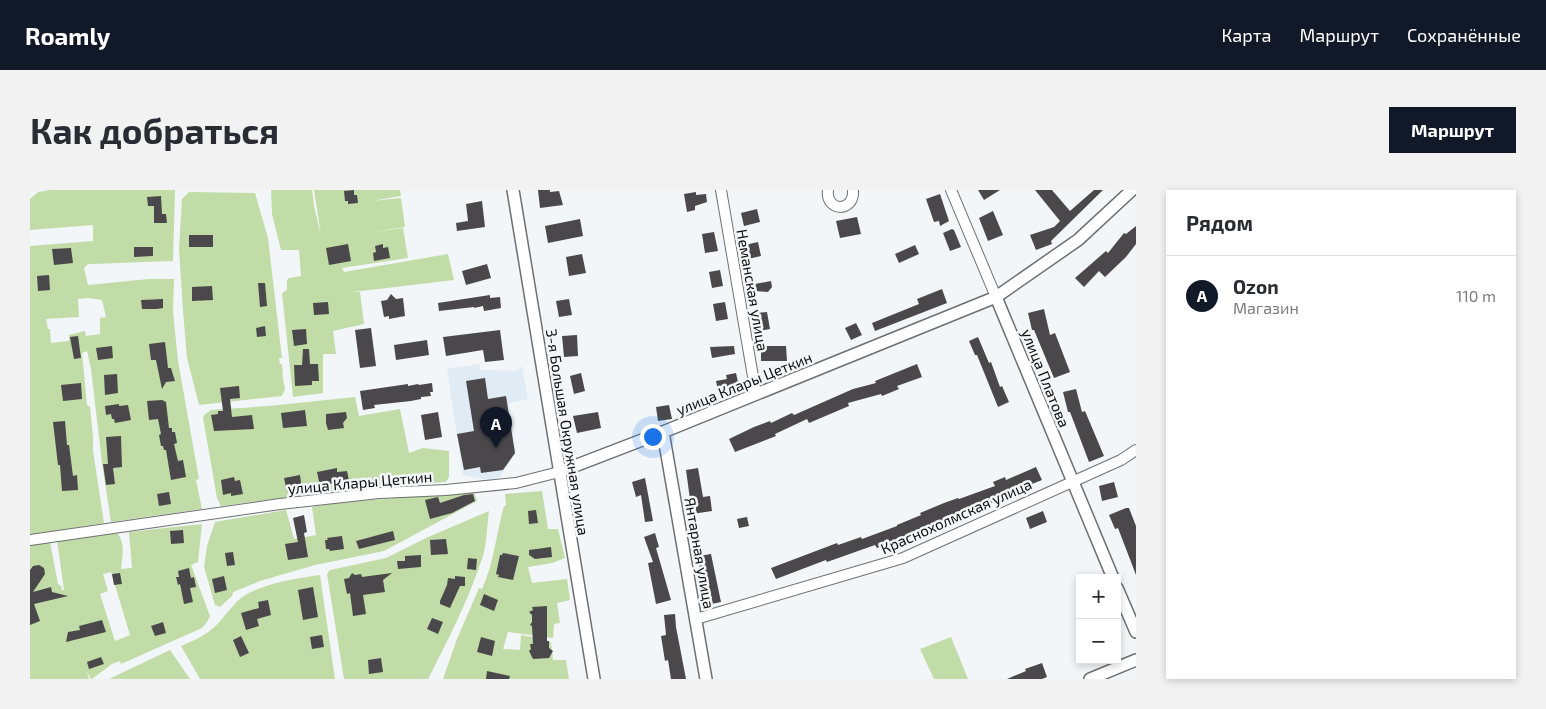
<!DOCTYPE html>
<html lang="ru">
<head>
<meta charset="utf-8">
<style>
	body { margin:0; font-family:"Exo 2",sans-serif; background:#f2f2f3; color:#2b2b33 }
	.controls { position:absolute; right:15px; bottom:15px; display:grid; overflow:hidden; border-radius:0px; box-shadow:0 2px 8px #0003 }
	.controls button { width:45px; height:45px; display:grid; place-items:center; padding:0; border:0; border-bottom:1px solid #e1e1e2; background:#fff; color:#2b2b33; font:25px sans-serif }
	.you { position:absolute; left:622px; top:246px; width:18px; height:18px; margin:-12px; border:4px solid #fff; border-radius:50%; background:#1a73e8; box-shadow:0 0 0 8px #1a73e833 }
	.badge { display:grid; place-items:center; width:32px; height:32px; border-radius:50%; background:#111827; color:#fff; font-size:16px; font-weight:700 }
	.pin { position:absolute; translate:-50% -41px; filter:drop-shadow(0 1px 2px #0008) }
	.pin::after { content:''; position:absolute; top:26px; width:18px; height:15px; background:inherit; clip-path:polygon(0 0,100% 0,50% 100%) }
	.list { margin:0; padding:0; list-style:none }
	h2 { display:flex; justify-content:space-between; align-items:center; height:65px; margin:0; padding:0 20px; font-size:21px }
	h2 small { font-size:16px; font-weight:400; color:#7c7c81 }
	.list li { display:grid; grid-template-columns:32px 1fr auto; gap:15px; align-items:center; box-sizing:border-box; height:80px; padding:0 20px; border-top:1px solid #e1e1e2 }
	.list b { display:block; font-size:19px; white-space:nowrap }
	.list p { margin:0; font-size:16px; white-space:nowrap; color:#7c7c81 }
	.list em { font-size:16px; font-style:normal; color:#7c7c81 }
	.map { position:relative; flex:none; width:1106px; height:489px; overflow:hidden; border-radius:0px }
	header { display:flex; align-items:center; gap:30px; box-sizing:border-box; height:70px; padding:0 25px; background:#111827; color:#fff }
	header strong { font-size:24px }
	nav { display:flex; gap:28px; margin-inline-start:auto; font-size:18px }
	.intro { display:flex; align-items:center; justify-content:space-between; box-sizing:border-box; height:120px; padding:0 30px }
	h1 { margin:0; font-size:35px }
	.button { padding:12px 22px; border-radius:0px; background:#111827; color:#fff; font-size:18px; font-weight:700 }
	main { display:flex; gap:30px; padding:0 30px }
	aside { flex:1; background:#fff; border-radius:0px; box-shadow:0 2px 8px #0003 }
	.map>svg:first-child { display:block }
	.built { fill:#e1ebf3 }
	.green { fill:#c1dca6; fill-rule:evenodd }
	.building { fill:#4a484b }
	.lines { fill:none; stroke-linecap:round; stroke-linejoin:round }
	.minor-casing { stroke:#6d7072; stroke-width:12 }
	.tertiary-casing { stroke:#6d7072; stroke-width:14 }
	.minor { stroke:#fff; stroke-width:10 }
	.tertiary { stroke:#fff; stroke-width:11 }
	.labels { text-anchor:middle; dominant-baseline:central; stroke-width:5; stroke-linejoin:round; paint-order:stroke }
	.street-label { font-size:15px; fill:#0c0e0e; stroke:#f3f6f9 }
</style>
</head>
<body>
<header>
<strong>Roamly</strong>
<nav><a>Карта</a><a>Маршрут</a><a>Сохранённые</a></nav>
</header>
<div class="intro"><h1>Как добраться</h1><a class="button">Маршрут</a></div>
<main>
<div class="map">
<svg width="1106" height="489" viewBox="0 0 1106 489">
	<rect width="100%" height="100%" fill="#f3f6f9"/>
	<!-- built -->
	<path class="built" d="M450,174V180L485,181L492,176L498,209L479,213L486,264L483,266L470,287L460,290L433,285L417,179Z"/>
	<!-- green -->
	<path class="green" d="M20,0H145L143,71L61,74H58L54,78L58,95L119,89H144L143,121L148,171L169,289L166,290L172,319L81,332L72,273L61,179L57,161L52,163L57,215L60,217L63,246V261L74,333L0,345V56L63,51V35L0,40V9L8,2ZM58,108L72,110L76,127L70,128V144L56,146L55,141L39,145V151L21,153L20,139H18L16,129L49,127L48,109Z
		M241,0H282L284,16L291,45L284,0H370L371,6L342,11L371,8L375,37L335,43L373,38L378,68L312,78L314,82L418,64L424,90L323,102H330L334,134L303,141L306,164H293V203L263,207L252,103L257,100V90L259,88L271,86L269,60H251L242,24Z
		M159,2L225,3L238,48L252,168H249L250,174H252L253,183H252L255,199L252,206L169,215L157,168L153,121L149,59L152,9Z
		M325,207L329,226L370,219L379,263L393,258L419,261V287L416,292L336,297L191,316L187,308L173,228L174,225L181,220L239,216Z
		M444,301L447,311L354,361L285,375L230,391L203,402L202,406L190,417L185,415L174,377L177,356L185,332L256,320L264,349L286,345L282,317L308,313Z
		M512,301L518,339H528L535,368L522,373L498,377L502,393L537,389L540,410L527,413L530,433L524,434L523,448L478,442L473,459L490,460L491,445L513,449L521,452L523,470H536L539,489H413L427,449L449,398L452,399C464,373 466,344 474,316H476L475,304Z
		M459,321C457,335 457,352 453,366C439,409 418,450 398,489H314L297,384L300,380L356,368L396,348Z
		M172,334L168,372L161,375L180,426L177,432L172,438L91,474L90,471L82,474L62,489H61L57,482L59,489H0V355L20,352L28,394L31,396L32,400H34L27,350L87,343C96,353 92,368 91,379L102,378L99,342ZM81,382L100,445L85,451L70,404L78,401L73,384Z
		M290,385L305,489H170L151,456C162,451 173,447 182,439C193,430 200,417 211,408C229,394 268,388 290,385Z
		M921,447L938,489H904L890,459Z
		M140,460L160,489H79Z"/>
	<!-- building -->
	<path class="building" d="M324,0V5H327L328,13L318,14V11H315L314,1Z
		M508,0H520V2L529,1L533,15L510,18Z
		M948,0H970L954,10Z
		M1005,0H1022L1040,21L1064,0H1073L1021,51L1022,54L1006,60L1000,45L1024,37L1030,31Z
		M666,2V5L676,4L677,12L665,16V20L657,22L654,4Z
		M910,4L919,31L910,36L909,31L904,32L896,9Z
		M131,6L132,24H136L137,33H124V16H118L117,7Z
		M452,11L455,37L427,41L426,33L438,31L436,14Z
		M727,19L730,32L714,36L711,23Z
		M963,21L973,45L958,51L949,28Z
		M827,27L831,44L810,48L806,31Z
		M550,29L553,46L518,53L515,36Z
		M1106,36V54L1096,67L1075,87L1069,81L1054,97L1045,88L1076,61L1078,63L1094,43L1096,44Z
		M922,39L924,40L931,57L920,61L913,43Z
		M684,42L688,61L675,63L672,44Z
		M159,45H183V57H159Z
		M728,52L731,66L718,69L715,55Z
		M318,54L321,71L299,75L296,58Z
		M353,54V58L358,57L360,68L344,71L343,63L346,62L345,56Z
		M885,55L889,64L869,73L865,64Z
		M104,57H123V66L104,67Z
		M41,58L43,73L24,75L22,59Z
		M552,64L556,83L539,86L536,67Z
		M457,74L461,88L436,95L432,81Z
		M690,80L693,96L682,98L679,82Z
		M19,85L20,100L8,101L7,86Z
		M741,91L742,97L738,102L726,101L725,94Z
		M228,93H235L237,116L230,117Z
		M182,96L183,110L162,111V97Z
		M912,99L917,113L845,141L842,133L889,114L887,109Z
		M361,104L366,109L373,108L375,126L359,129V126L354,127L351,111L357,110Z
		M460,105V108L470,107L471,118L454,121L453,116L444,118V117L409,121L408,113Z
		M133,109V118L127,119H112L111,110Z
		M539,109L542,125L529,127L526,111Z
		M298,112L299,124L284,125L283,113Z
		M695,112L698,129L686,131L683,114Z
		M1014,119L1020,145L1025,143L1040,182L1024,188L1004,140H1002L998,123Z
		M737,122L740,139L729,141L726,123Z
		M826,133L832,145L821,150L815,138Z
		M235,136L236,146L227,147L226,138Z
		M341,138L346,176L330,178L325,140Z
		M276,139L277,154L264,156L262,140Z
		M470,140L474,170L455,172L453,160L416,166L413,147Z
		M547,145L548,166L534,167L532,146Z
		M48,146L51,168L44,169L40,147Z
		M948,147L959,173L961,172L970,197L972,196L979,212L968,217L947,165H945L939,151Z
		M397,150L399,165L366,170L364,155Z
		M135,152L138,178H141L145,191L136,192L132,199L126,170H121L119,154Z
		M82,156L83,168L68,170L66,158Z
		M704,156L705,164L682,168L680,157Z
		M731,156H756L757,171H731Z
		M273,159H279L280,174H288L289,191H282V195L265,196L264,175H272Z
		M887,174L892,187L867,196L869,199L852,206L851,204L818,213L819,216L779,233L777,229L745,244L746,246L705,262L699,249L724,237L740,231L741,233L762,223L764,225L823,199L846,193L845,191Z
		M551,183L555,201L544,204L540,186Z
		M706,183L710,201L689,205L686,191L697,189L696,185Z
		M87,184L88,203L75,205L74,185Z
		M455,188L458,209L476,206L485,263L473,280L451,283L450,277L434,280L427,244L444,241L436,191Z
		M51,193L52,209L33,211L31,195Z
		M402,193L403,202H400L401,206L391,207V209L381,211L344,215L345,218L333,220L330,201L378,194V196L388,194L389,195Z
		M209,196L210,208L200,209L202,227L222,225L224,239L184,241L181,225L188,224V221H193L190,198Z
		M1046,199L1052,222L1055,221L1074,266L1059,272L1040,222H1038L1033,202Z
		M132,210L136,212L139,238H142V242H145L147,253L144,254L148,271L153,270L156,287L141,290L136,260H134L133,256H131L129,245L131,244L128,229L119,230L117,211Z
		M89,214V216L98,215L101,230L85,233L84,229H82L81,224L76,225L75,216Z
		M639,215L642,229L628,231L626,217Z
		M275,220L277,236L253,238L251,223Z
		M316,222L317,228L313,233L314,238L298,240L296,233V224Z
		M408,222L412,247L395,250L391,225Z
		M568,222L571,238L547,243L543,226Z
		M35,231L37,255H39L43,286L47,285L48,300L32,301L30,275H28L23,232Z
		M91,246L92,277L83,278L85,294L76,295L73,274H78L76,247Z
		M1006,277L1012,290L982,302L983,303L969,310L908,332L909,333L847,358L845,355L797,372L796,370L746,389L741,378L807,353L808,355L831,347L832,349L867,336V335L891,325L890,323L914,313L928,308L929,309L965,296L963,292L975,287L976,290Z
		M307,278V282L317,281L319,291L290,296L287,282Z
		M668,278L673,307L680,306L682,321L662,324L656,280Z
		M270,285L272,300L257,302L254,288Z
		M204,287L205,291L210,290L213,304L201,306V303L193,305L191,290Z
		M615,288L623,331L615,332L611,305L606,307L602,292Z
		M1084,292L1088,307L1072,311L1069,296Z
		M139,302L141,314L129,316L127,304Z
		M443,304L445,311L422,323L400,329L395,310L408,307L410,313L434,305Z
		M1096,318H1099L1106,336V385L1088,338L1085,339L1079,325Z
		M506,320L508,333L499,334L498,321Z
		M1013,321L1017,332L1000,339L996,328Z
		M274,325L277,342L274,343L278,367L258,370L255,354L268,352L263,328Z
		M717,327L719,336L709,338L707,329Z
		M153,340L154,353L141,354L140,341Z
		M363,341L365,350L329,359L326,351Z
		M625,343L629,357L626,358L641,410L626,414L618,373L623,372L614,347Z
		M312,346L314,359L300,361L299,359H296L295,350H298L297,348Z
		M416,349L418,364L401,365L400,350Z
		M521,357L522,367L505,369L499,365V360Z
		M203,362L205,375L197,376L195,363Z
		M473,363L489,366L483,390L468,387L469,385L466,384L470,365H472Z
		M681,364L691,412L677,415L669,374H671L669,366Z
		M391,365V377L368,379L367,371H375V366Z
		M438,368L447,369L446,380L437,379Z
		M9,375L14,378L15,384L3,402L21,397L22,402L38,406L4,414L10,431L0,435V380L3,376Z
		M159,378L161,388L164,387L166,397L160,398L163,412L154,414L150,394L148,395L146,387H149L148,381Z
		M90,383L92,394L84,395L82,384Z
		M322,383L325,385L331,384L332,387L362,383L353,390L355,402L333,405L336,424L323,426L320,403L317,404L314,389L319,388Z
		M194,386L197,400L185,403L182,389Z
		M425,386L435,387V396H430L420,418L410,414V411L417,395L418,388L425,389Z
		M283,397L288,427L273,430L268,400Z
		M454,404L468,410L464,421L450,415Z
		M238,410L241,425L227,429L229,436L216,440L211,423L229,418L228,412Z
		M517,416V451H519V458L523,461L519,468L503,469L499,461L501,459L500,454H503L502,436L500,435L502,432V425L499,422L503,420L502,417Z
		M645,424L646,437L656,489H641L638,470L635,471L631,446L636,445L634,425Z
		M402,428L413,432L408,444L397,439Z
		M72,430L76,442L36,452L38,442L50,440L49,436Z
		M133,432L136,443L125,446L121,436Z
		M292,445L294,457L282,459L280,447Z
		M211,446L219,463L210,467L203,450Z
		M451,447L465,451L462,466L447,462Z
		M71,467L74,474L59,479L57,472Z
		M351,468L353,482L339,484L338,470Z
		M1012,473L1017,487L1012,489H977L996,481L995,479Z
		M457,481L480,486L479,489H456Z"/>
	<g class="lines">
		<!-- minor casing -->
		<g class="minor-casing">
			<path id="minor" d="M691,0L726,204
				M798,0C795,22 825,23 823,0
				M921,0L966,107
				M0,350L250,314L349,303L416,300L486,293L529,282
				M666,429L873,368L1091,270L1106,260"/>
		</g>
		<!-- tertiary casing -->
		<g class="tertiary-casing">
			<path id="tertiary" d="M483,0L564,489
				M966,107L1083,388
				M633,242L676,489
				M529,282L633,242L966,107L1048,50L1102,0
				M1087,398L1106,442
				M1060,489L1106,470"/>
		</g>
		<!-- minor -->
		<use href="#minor" class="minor"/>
		<!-- tertiary -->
		<use href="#tertiary" class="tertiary"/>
	</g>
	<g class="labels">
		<!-- street labels -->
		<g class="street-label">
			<text transform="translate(723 100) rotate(80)">Неманская улица</text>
			<text transform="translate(1016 188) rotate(68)">улица Платова</text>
			<text transform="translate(714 193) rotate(-22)">улица Клары Цеткин</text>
			<text transform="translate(538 242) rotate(81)">3-я Большая Окружная улица</text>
			<text transform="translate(330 292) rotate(-5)">улица Клары Цеткин</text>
			<text transform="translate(926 326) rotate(-24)">Краснохолмская улица</text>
			<text transform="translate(670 363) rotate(80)">Янтарная улица</text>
		</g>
	</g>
</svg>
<div class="controls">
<button>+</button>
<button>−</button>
</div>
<div class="you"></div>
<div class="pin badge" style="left:466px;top:258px">A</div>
</div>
<aside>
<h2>Рядом<small></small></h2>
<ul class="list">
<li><span class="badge">A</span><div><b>Ozon</b><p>Магазин</p></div><em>110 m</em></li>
</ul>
</aside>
</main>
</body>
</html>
